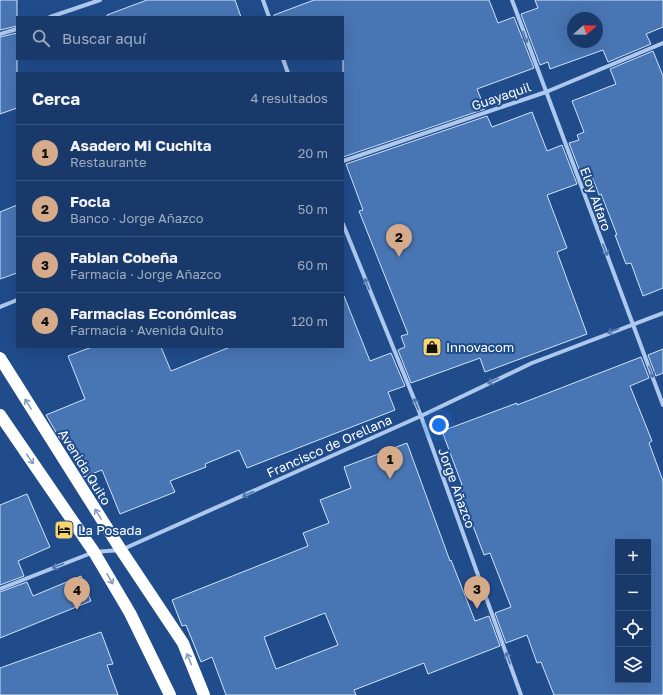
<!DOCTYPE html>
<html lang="es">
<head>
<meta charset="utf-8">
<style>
	body { margin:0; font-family:"Golos Text",sans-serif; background:#21406f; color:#f1f3f6 }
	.controls { position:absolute; right:12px; bottom:12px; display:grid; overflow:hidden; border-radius:0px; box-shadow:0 4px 16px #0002 }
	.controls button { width:36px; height:36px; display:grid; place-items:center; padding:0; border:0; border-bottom:1px solid #36537d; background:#183969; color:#f1f3f6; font:20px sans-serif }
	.compass { position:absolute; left:567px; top:12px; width:36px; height:36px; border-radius:50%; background:#183969; box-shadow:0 4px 16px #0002; rotate:70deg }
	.you { position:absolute; left:439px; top:425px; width:14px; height:14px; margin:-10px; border:3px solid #fff; border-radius:50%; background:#1a73e8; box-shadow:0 0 0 6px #1a73e833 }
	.badge { display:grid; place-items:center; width:26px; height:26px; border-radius:50%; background:#d6ab8b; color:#111; font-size:13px; font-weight:700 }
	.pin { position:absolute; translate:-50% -33px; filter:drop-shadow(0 1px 2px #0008) }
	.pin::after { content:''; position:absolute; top:21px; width:14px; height:12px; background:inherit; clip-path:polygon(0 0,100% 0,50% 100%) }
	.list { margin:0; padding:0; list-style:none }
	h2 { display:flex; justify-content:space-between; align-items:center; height:52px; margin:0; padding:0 16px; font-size:17px }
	h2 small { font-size:13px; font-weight:400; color:#9facc0 }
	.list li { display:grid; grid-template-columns:26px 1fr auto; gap:12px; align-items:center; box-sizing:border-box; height:56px; padding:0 16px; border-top:1px solid #36537d }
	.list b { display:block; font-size:15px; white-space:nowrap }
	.list p { margin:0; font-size:13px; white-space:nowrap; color:#9facc0 }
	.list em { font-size:13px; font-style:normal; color:#9facc0 }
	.icon { flex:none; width:22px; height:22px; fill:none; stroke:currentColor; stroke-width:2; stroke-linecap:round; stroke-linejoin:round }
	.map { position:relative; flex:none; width:663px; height:695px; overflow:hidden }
	.search { position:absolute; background:#183969; box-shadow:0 4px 16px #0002; left:16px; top:16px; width:328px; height:44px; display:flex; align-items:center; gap:10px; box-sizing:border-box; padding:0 14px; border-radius:0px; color:#9facc0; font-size:15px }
	.panel { position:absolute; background:#183969; box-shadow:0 4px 16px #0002; left:16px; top:72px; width:328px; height:276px; border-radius:0px }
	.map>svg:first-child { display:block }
	.building { fill:#4876b4; stroke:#d2e3f9; fill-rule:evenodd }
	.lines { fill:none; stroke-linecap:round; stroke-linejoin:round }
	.street { stroke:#adc8ec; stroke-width:4 }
	.highway { stroke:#fff; stroke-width:12 }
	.oneway { stroke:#5177ae }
	.oneway2 { stroke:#849dc0 }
	.labels { text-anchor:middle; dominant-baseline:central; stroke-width:4; stroke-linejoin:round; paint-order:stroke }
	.street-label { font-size:13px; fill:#fff; stroke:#204c8c }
	.poi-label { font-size:13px; fill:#fff; stroke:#204c8c; text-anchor:start }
</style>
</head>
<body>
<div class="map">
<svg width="663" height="695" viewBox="0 0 663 695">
	<rect width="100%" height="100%" fill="#204c8c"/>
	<!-- building -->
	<path class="building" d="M0,0H17V26L0,30Z
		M147,0H235L241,17H107V15Z
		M314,0H489L498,23L514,17L534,68L477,89L485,109L343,157V17H274V15Z
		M535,0H663V27L646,34L651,44L608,62L603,50L550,69L548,62L540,65L521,14L538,8ZM573,18H597V42H573Z
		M17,33V108L0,114V37Z
		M653,51L663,76V288L643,296L631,263L626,264L615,235H617L601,194L599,195L593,179L584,182L569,143L579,140L577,135L584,132L572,101L616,84L610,69Z
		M532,112L547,151L562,145L577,184L547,195L567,248L557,252L587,334L485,372L480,358L411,383L398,350L405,347L401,336L408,334L359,211L363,210L346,164L487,116L492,127Z
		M17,205V273L0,279V212Z
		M343,296H344L370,361L391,353L405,386L388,392L395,410L247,468L239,450L205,464L206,467L170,481L175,492L120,514L102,470L84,477L68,435L60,439L46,415L85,399L68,356L92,347H161L171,371L230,347H343Z
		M663,349V373L656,376L648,355Z
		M641,357L649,378L630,386L652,441L649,443L663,481V695H554L541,662L537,663L527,635L506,643L495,613L511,607L490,553L484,555L458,486L462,485L442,431L517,403V405ZM618,542H648V680H618Z
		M407,443L450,561L451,560L475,621L489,616L500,646L428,674L424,663L354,690L356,695H226L212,657L201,662L186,625L182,626L172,600L308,546L303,533L329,523L320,500L351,488L344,467ZM325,613L338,645L276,669L264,637Z
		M27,494L50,547L18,561L24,576L0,585V505Z
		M81,576L91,601L0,638V592L27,582L33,596Z
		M101,632L113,664L107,665L118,695H0V668Z"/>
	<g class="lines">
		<!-- street -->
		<path class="street" d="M263,0L269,17
			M512,0L663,405
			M50,17L100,0
			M0,34L17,29
			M283,59L288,73
			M343,161L546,92L663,43
			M343,224L421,416L521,695
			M0,307L17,300
			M0,589L94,552L121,550L421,416L532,363L663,313"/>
		<!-- highway -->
		<path class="highway" d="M0,358L121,550L183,643L204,695
			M0,415L94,552L130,613L170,695"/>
	</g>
	<!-- one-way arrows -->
	<defs><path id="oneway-shaft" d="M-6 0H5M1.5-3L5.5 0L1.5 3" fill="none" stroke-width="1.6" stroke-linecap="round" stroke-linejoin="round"/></defs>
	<g class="oneway">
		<use href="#oneway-shaft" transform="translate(525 37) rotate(70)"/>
		<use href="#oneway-shaft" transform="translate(605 250) rotate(70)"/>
		<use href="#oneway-shaft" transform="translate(367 284) rotate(-112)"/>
		<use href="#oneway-shaft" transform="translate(613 331) rotate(159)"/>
		<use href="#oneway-shaft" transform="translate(651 372) rotate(69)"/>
		<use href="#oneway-shaft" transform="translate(493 381) rotate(154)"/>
		<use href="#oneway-shaft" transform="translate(416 404) rotate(-112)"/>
		<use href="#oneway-shaft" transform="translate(248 494) rotate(156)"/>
		<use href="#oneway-shaft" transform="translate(58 566) rotate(159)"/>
		<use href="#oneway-shaft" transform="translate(508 658) rotate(-110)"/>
	</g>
	<g class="oneway2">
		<use href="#oneway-shaft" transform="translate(28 404) rotate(-122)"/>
		<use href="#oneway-shaft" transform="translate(30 459) rotate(55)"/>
		<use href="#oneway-shaft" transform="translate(98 514) rotate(-122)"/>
		<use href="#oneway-shaft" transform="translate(110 579) rotate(60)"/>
		<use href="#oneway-shaft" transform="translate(189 659) rotate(-112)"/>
	</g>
	<!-- icons -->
	<defs>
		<g id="shop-square" transform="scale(1)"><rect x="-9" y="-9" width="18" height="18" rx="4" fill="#f9d56e" stroke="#204c8c"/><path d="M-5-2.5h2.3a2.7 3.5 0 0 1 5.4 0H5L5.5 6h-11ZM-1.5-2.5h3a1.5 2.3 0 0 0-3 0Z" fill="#111"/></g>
		<g id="hotel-square" transform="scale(1)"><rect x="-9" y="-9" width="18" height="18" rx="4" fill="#f9d56e" stroke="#204c8c"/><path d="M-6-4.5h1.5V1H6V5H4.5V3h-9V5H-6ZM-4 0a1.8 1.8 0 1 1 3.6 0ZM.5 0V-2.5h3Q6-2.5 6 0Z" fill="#111"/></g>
	</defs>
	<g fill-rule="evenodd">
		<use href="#shop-square" x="432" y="347"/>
		<use href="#hotel-square" x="64" y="530"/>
	</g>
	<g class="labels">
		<!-- street labels -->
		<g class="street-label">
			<text transform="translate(501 96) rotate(-19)">Guayaquil</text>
			<text transform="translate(596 199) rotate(70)">Eloy Alfaro</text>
			<text transform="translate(329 446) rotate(-24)">Francisco de Orellana</text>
			<text transform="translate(85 467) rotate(58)">Avenida Quito</text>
			<text transform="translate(457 488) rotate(70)">Jorge Añazco</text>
		</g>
		<!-- poi labels -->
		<g class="poi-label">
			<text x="446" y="347">Innovacom</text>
			<text x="78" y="530">La Posada</text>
		</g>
	</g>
</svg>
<div class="controls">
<button>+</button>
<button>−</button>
<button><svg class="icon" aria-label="locate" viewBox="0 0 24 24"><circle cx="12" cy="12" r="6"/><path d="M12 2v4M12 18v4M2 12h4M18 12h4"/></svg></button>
<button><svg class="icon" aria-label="layers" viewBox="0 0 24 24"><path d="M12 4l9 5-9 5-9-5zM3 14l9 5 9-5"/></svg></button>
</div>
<svg class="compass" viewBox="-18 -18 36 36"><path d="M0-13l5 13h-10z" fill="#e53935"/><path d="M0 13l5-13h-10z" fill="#9facc0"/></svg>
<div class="you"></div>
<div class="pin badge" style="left:390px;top:479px">1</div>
<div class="pin badge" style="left:399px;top:257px">2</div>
<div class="pin badge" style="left:477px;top:609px">3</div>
<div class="pin badge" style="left:77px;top:610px">4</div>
<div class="search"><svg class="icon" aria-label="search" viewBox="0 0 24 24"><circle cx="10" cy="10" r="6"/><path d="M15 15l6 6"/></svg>Buscar aquí</div>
<section class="panel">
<h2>Cerca<small>4 resultados</small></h2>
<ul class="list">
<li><span class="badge">1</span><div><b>Asadero Mi Cuchita</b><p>Restaurante</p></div><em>20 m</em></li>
<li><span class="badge">2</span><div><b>Focla</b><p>Banco · Jorge Añazco</p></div><em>50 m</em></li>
<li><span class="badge">3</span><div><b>Fabian Cobeña</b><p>Farmacia · Jorge Añazco</p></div><em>60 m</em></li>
<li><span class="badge">4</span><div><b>Farmacias Económicas</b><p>Farmacia · Avenida Quito</p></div><em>120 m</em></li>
</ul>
</section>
</div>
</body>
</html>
